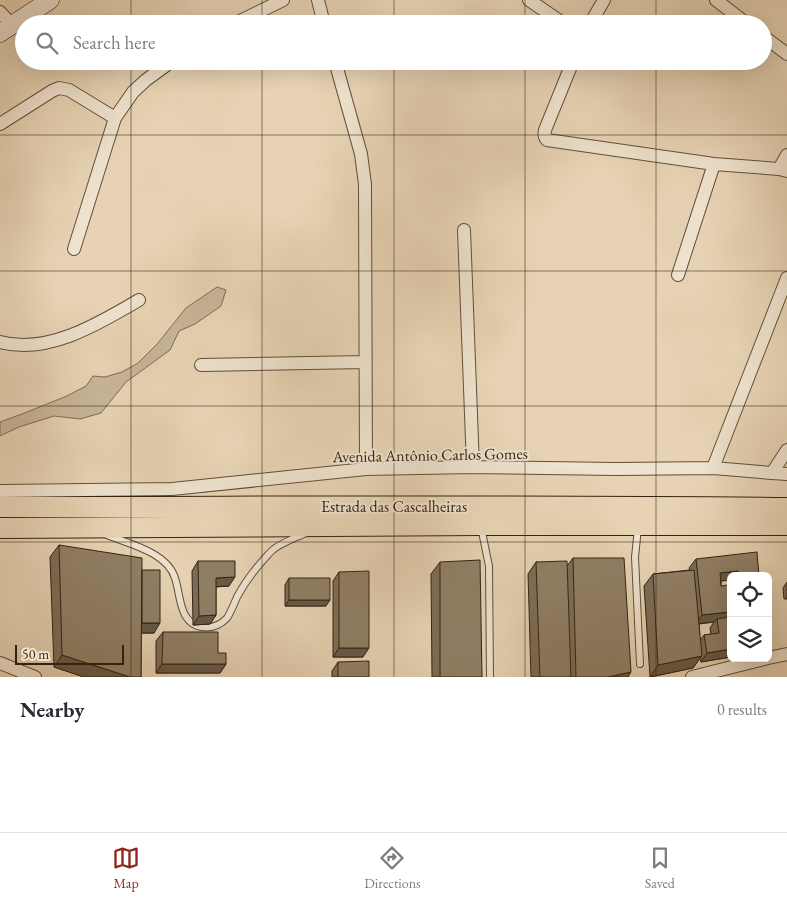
<!DOCTYPE html>
<html lang="en">
<head>
<meta charset="utf-8">
<style>
	body { margin:0; font-family:"EB Garamond",serif; background:#f2f2f3; color:#2b2b33 }
	.controls { position:absolute; right:15px; bottom:15px; display:grid; overflow:hidden; border-radius:8px; box-shadow:0 5px 20px #0002 }
	.controls button { width:45px; height:45px; display:grid; place-items:center; padding:0; border:0; border-bottom:1px solid #e1e1e2; background:#fff; color:#2b2b33; font:25px sans-serif }
	.scale { position:absolute; left:15px; bottom:12px; width:109px; box-sizing:border-box; padding-left:5px; border:2px solid #322411; border-top:0; font-size:14px; line-height:18px; white-space:nowrap; color:#322411; -webkit-text-stroke:4px #efe2ce; paint-order:stroke }
	.list { margin:0; padding:0; list-style:none }
	h2 { display:flex; justify-content:space-between; align-items:center; height:65px; margin:0; padding:0 20px; font-size:21px }
	h2 small { font-size:16px; font-weight:400; color:#7c7c81 }
	.icon { flex:none; width:28px; height:28px; fill:none; stroke:currentColor; stroke-width:2; stroke-linecap:round; stroke-linejoin:round }
	.map { position:relative; flex:none; width:787px; height:677px; overflow:hidden }
	.search { position:absolute; background:#fff; box-shadow:0 5px 20px #0002; left:15px; right:15px; top:15px; height:55px; display:flex; align-items:center; gap:12px; box-sizing:border-box; padding:0 18px; border-radius:28px; color:#7c7c81; font-size:19px }
	.sheet { height:155px; background:#fff }
	nav { display:flex; justify-content:space-around; align-items:center; box-sizing:border-box; height:70px; border-top:1px solid #e1e1e2; background:#fff; font-size:14px; color:#7c7c81 }
	nav a { display:grid; justify-items:center; gap:2px }
	nav .on { color:#8f2418 }
	.map>svg:first-child { display:block }
	.green { fill:#c8b598; stroke:#7d6c54 }
	.lines { fill:none; stroke-linecap:round; stroke-linejoin:round }
	.lane-casing { stroke:#5f503a; stroke-width:8 }
	.street-casing { stroke:#5f503a; stroke-width:14 }
	.secondary-casing { stroke:#322411; stroke-width:19 }
	.primary-casing { stroke:#322411; stroke-width:22 }
	.lane { stroke:#efe2ce; stroke-width:6 }
	.street { stroke:#efe2ce; stroke-width:12 }
	.secondary { stroke:#efe2ce; stroke-width:18 }
	.primary { stroke:#e7d3b4; stroke-width:20 }
	.wall { fill:#7c6d58; stroke:#322411; fill-rule:evenodd }
	.shaded-wall { fill:#655947; stroke:#322411 }
	.building { fill:#907f66; stroke:#322411 }
	.grid { fill:none; stroke:#322411; stroke-width:1; stroke-opacity:0.55 }
	.labels { text-anchor:middle; dominant-baseline:central; stroke-width:4; stroke-linejoin:round; paint-order:stroke }
	.street-label { font-size:16px; fill:#322411; stroke:#efe2ce }
</style>
</head>
<body>
<div class="map">
<svg width="787" height="677" viewBox="0 0 787 677">
	<rect width="100%" height="100%" fill="#e7d3b4"/>
	<filter id="stains"><feTurbulence type="fractalNoise" baseFrequency=".004" numOctaves="4"/><feColorMatrix values="0 0 0 0 .2 0 0 0 0 .09 0 0 0 0 .02 0 0 0 .5 -.17"/></filter>
	<radialGradient id="worn" r=".72"><stop offset=".6" stop-color="#630" stop-opacity="0"/><stop offset="1" stop-color="#630" stop-opacity=".3"/></radialGradient>
	<!-- green -->
	<path class="green" d="M217,287L226,290L221,306L195,324L179,331L170,350L126,382L101,413L80,419L54,416L19,427L0,436V422L22,414L67,396L86,386L93,376L105,377L122,372L138,363L158,343L186,308Z"/>
	<g class="lines">
		<!-- lane casing -->
		<g class="lane-casing">
			<path id="lane" d="M481,527L489,566L490,677
				M638,528L635,557L640,664
				M107,535C129,544 167,552 175,578C179,590 179,604 185,615C194,631 215,631 227,618C231,612 234,604 237,597C245,582 254,570 266,557C268,555 271,551 274,549C283,542 298,537 308,532"/>
		</g>
		<!-- street casing -->
		<g class="street-casing">
			<path id="street" d="M318,0L324,24
				M529,0L564,24
				M716,0L747,24
				M0,12L12,25
				M234,24L283,0
				M590,24L604,0
				M763,36L787,54
				M335,61L361,154L365,184L366,469
				M573,61L545,130C544,134 544,137 547,140L714,164L779,169L787,171
				M0,124L52,91L59,88L69,90L115,118
				M779,169L787,155
				M464,230L473,467
				M74,249L115,118L133,92L146,80L172,61
				M678,275L714,164
				M0,342C48,355 100,323 139,300
				M201,365L365,362
				M713,468L787,278
				M772,473L787,474
				M0,491L172,489L366,469L473,467L617,469L713,468L772,473L787,450
				M768,658L787,654
				M0,663L35,677
				M692,677L768,658"/>
		</g>
		<!-- secondary casing -->
		<g class="secondary-casing">
			<path id="secondary" d="M0,33L50,0"/>
		</g>
		<!-- primary casing -->
		<g class="primary-casing">
			<path id="primary" d="M0,507C262,507 525,505 787,508
				M0,528L481,525H787"/>
		</g>
		<!-- lane -->
		<use href="#lane" class="lane"/>
		<!-- street -->
		<use href="#street" class="street"/>
		<!-- secondary -->
		<use href="#secondary" class="secondary"/>
		<!-- primary -->
		<use href="#primary" class="primary"/>
	</g>
	<!-- wall -->
	<path class="wall" d="M59,545L142,570L154,633H141V677H84L54,667L50,557Z
		M573,558L628,677H531L528,574L536,562L567,566Z
		M696,559L759,576H731L721,581V586L730,612L727,617L731,622V657L701,662L700,658L693,668L650,677L644,586L653,574L690,570L689,568ZM714,622L710,628L711,634L704,635L700,641L699,624Z
		M198,561L229,586L216,587V615L210,624L193,625L192,571Z
		M440,562L482,677H432L431,574Z
		M339,572L363,657H333V581Z
		M289,578L326,606H285V585Z
		M787,582V599H784L783,588Z
		M163,632L218,653L226,664L220,673H156V641Z
		M338,662L369,677H332V671Z"/>
	<!-- shaded-wall -->
	<path class="shaded-wall" d="M738,571L734,576H731V580L714,582L720,573Z
		M235,577L229,586L209,587L216,578Z
		M289,600H330L326,606H285Z
		M730,612L724,621L717,619L714,622L695,624L702,615Z
		M216,615L210,624L193,625L199,616Z
		M142,623H160L154,633H135Z
		M339,648H369L363,657H333Z
		M731,649V657L701,662L707,653Z
		M62,655L130,677H84L54,667Z
		M702,656L693,668L650,677L658,665Z
		M162,664H226L220,673H156Z
		M631,672L628,677H608Z"/>
	<!-- building -->
	<path class="building" d="M59,545L142,558L141,677H130L62,655Z
		M757,552L759,576H738V571L720,573L721,586L728,585L730,612L702,615L696,559Z
		M573,558H624L631,672L608,677H576Z
		M480,560L482,677H440V562Z
		M198,561H235V577L216,578V615L199,616Z
		M567,561L571,677H540L536,562Z
		M142,570H160V623H142Z
		M694,570L702,656L658,665L653,574Z
		M369,571V648H339V572Z
		M289,578H330V600H289Z
		M730,617L731,622V649L707,653L704,635L719,633L717,619Z
		M163,632H218V653H226V664H162Z
		M369,661V677H338V662Z"/>
	<!-- grid -->
	<path class="grid" d="M131,0V24M262,0V24M394,0V24M525,0V24M656,0V24M131,61V677M262,61V677M394,61V677M525,61V677M656,61V677M0,135H787M0,271H787M0,406H787M0,542H787"/>
	<g class="labels">
		<!-- street labels -->
		<g class="street-label">
			<text transform="translate(430 455) rotate(-1)">Avenida Antônio Carlos Gomes</text>
			<text x="394" y="506">Estrada das Cascalheiras</text>
		</g>
	</g>
	<rect width="100%" height="100%" filter="url(#stains)"/>
	<rect width="100%" height="100%" fill="url(#worn)"/>
</svg>
<div class="controls">
<button><svg class="icon" aria-label="locate" viewBox="0 0 24 24"><circle cx="12" cy="12" r="6"/><path d="M12 2v4M12 18v4M2 12h4M18 12h4"/></svg></button>
<button><svg class="icon" aria-label="layers" viewBox="0 0 24 24"><path d="M12 4l9 5-9 5-9-5zM3 14l9 5 9-5"/></svg></button>
</div>
<div class="scale">50 m</div>
<div class="search"><svg class="icon" aria-label="search" viewBox="0 0 24 24"><circle cx="10" cy="10" r="6"/><path d="M15 15l6 6"/></svg>Search here</div>
</div>
<section class="sheet">
<h2>Nearby<small>0 results</small></h2>
<ul class="list">
</ul>
</section>
<nav>
<a class="on"><svg class="icon" aria-label="map" viewBox="0 0 24 24"><path d="M3 6l6-2 6 2 6-2v14l-6 2-6-2-6 2zM9 4v14M15 6v14"/></svg>Map</a>
<a><svg class="icon" aria-label="directions" viewBox="0 0 24 24"><path d="M12 3l9 9-9 9-9-9zM9 14v-3h6M13 9l2 2-2 2"/></svg>Directions</a>
<a><svg class="icon" aria-label="saved" viewBox="0 0 24 24"><path d="M7 4h10v16l-5-4-5 4z"/></svg>Saved</a>
</nav>
</body>
</html>
